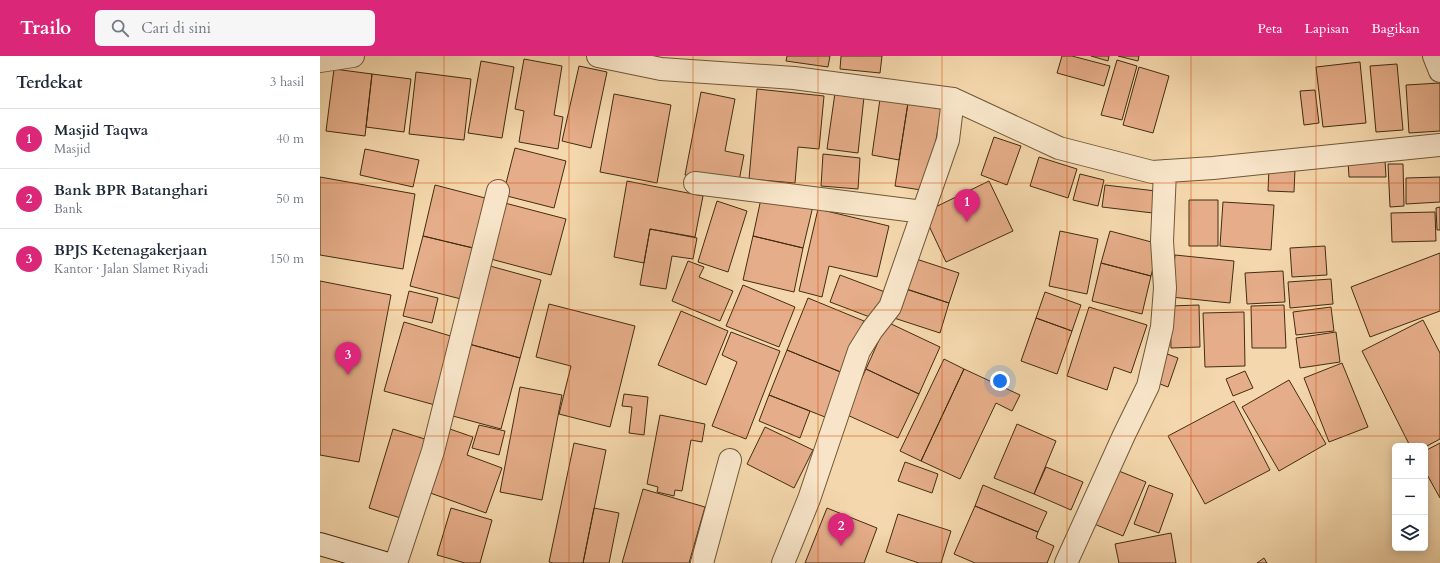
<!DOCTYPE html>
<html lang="id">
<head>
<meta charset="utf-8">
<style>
	body { margin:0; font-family:Cardo,serif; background:#f6f6f7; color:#1f2937 }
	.controls { position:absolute; right:12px; bottom:12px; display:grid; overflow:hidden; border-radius:6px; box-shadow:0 2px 10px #0003 }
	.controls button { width:36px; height:36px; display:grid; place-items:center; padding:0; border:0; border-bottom:1px solid #e0e1e3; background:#fff; color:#1f2937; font:20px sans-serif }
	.you { position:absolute; left:680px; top:325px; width:14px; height:14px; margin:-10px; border:3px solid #fff; border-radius:50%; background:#1a73e8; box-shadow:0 0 0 6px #1a73e833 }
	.badge { display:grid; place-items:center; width:26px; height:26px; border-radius:50%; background:#db2777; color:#fff; font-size:13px; font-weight:700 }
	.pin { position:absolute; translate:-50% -33px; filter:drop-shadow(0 1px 2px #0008) }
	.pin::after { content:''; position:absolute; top:21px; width:14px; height:12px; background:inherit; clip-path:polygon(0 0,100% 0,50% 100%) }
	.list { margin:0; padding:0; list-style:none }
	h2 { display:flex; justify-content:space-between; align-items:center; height:52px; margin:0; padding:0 16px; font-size:17px }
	h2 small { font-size:13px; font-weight:400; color:#747a83 }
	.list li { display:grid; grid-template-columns:26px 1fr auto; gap:12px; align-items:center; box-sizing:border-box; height:60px; padding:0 16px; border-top:1px solid #e0e1e3 }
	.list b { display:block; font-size:15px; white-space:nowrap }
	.list p { margin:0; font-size:13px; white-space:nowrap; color:#747a83 }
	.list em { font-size:13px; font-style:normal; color:#747a83 }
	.icon { flex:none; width:22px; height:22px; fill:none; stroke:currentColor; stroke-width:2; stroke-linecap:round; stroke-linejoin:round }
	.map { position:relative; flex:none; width:1120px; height:507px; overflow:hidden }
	header { display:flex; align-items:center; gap:24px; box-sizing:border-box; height:56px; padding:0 20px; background:#db2777; color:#fff }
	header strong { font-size:19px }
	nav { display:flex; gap:22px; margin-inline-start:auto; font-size:14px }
	.search { width:280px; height:36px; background:#f6f6f7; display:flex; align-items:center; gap:10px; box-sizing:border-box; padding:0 14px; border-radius:6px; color:#747a83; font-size:15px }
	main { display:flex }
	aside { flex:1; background:#fff }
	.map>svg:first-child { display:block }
	.building { fill:#e5ad89; stroke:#432d10 }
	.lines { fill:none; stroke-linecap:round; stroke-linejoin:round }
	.street-casing { stroke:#6f5837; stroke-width:24 }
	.secondary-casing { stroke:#432d10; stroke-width:24 }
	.street { stroke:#f8e5c9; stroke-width:22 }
	.secondary { stroke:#f8e5c9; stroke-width:22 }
	.grid { fill:none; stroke:#cf520d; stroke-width:1; stroke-opacity:0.55 }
</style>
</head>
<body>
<header>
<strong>Trailo</strong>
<div class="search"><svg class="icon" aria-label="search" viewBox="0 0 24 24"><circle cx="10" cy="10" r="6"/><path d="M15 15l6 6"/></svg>Cari di sini</div>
<nav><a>Peta</a><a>Lapisan</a><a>Bagikan</a></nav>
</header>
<main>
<aside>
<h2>Terdekat<small>3 hasil</small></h2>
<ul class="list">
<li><span class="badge">1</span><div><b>Masjid Taqwa</b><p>Masjid</p></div><em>40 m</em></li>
<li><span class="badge">2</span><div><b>Bank BPR Batanghari</b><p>Bank</p></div><em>50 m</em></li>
<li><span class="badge">3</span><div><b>BPJS Ketenagakerjaan</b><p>Kantor · Jalan Slamet Riyadi</p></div><em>150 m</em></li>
</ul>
</aside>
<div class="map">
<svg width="1120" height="507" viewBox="0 0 1120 507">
	<rect width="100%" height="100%" fill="#f4d7ac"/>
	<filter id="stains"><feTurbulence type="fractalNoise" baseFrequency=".005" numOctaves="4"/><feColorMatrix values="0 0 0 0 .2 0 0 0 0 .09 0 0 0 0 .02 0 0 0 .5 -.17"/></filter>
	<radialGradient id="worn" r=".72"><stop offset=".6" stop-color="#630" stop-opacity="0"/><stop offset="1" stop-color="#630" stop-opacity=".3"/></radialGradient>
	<!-- building -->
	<path class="building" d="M467,0H510L508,11L466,5Z
		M521,0H562L560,17L520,13Z
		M742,0H752L790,10L784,30L737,17Z
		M771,0H789L788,5Z
		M798,0H819L818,5Z
		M204,3L242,10L234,59L243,61L238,93L199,86L204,55L195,53Z
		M797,4L817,10L802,64L781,59Z
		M161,5L194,11L182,82L148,77Z
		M1040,6L1046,67L1003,71L996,11Z
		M1077,8L1083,74L1056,76L1050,10Z
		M259,10L287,16L271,92L242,85Z
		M819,11L849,20L833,77L803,69Z
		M14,13L52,18L45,80L6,75Z
		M96,16L151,23L144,84L89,78Z
		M52,18L91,23L84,76L46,71Z
		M1120,27V75L1089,77L1086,29Z
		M437,33L504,40L499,93L478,91L475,127L429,123Z
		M995,34L999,67L984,69L980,35Z
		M381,36L415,43L405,95L424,99L418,130L365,119Z
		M515,37L544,41L538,97L507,93Z
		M294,38L351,49L337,127L280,116Z
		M560,43L588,47L579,104L552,99Z
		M588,47L621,53L608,135L575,130Z
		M674,81L701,90L687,129L661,119Z
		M195,92L246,105L234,152L183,139Z
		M45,93L99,104L93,131L40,119Z
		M503,98L540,102L538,133L501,130Z
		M719,101L757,113L748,142L710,130Z
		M1065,104L1066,121H1029L1028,105Z
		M1068,108H1083L1084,150L1070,151Z
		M949,112L975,113L974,136L948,135Z
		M760,118L784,124L778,150L753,144Z
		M0,121L95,138L83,213L0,199Z
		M1120,121V146L1086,148V122Z
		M307,125L383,140L375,181L330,173L324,207L294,201Z
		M669,125L693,175L626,206L603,157Z
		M115,129L165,142L153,192L103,180Z
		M785,129L836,135L833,157L782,151Z
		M442,138L493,150L483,192L433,180Z
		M869,144H898V190H869Z
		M397,145L427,155L408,216L378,206Z
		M181,146L246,163L231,219L167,202Z
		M903,146L954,149L951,194L900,190Z
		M1120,151V174H1117L1116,152Z
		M498,153L569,170L557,221L509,210L502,241L479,235Z
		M1115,156L1116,185L1072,186L1071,157Z
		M330,173L377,182L373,203L352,200L346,233L320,229Z
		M740,175L778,183L767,238L729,230Z
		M790,175L839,188L831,220L781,207Z
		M103,180L153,192L141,243L90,230Z
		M433,180L483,192L474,236L423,224Z
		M1005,190L1007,219L972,221L970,192Z
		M1120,197V255L1050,281L1031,231Z
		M855,199L914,205L910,247L851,241Z
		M590,201L639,217L629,247L580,231Z
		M368,205L384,211L379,221L413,235L400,265L352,245Z
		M781,207L831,220L822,258L772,245Z
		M170,210L221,224L200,302L149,288Z
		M963,215L965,246L927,248L925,217Z
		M520,219L565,236L555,263L510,246Z
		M1011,223L1013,248L970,252L968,226Z
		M0,225L71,239L39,406L0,399Z
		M423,229L475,251L459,291L406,270Z
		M580,231L629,247L620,277L571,261Z
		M89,235L118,242L112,267L83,260Z
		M725,236L761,249L752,275L716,262Z
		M488,242L544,265L523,317L467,294Z
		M229,248L315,270L290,371L239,358L251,310L216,301Z
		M879,249L880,291L851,292L850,250Z
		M964,249L966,292H932L931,250Z
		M769,251L827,269L811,317L794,311L787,334L747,320Z
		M1011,251L1014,275L976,279L973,256Z
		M361,255L408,275L386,329L338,309Z
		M924,256L925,310L885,311L883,257Z
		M716,262L752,275L737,318L701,305Z
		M1103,264L1120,297V383L1105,391L1090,390L1042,295Z
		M84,266L134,281L115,349L64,335Z
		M567,266L620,291L599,338L546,313Z
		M411,276L460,295L426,383L392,370L417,306L402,299Z
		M1016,276L1020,306L980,312L976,282Z
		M149,288L200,302L181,373L129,359Z
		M467,294L523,317L505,361L449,339Z
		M842,296L858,302L848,331L832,325Z
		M624,303L644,313L601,405L580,395Z
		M1022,307L1048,371L1009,386L984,322Z
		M546,313L599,338L578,382L525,358Z
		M644,313L700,339L692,355L676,347L640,423L601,405Z
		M925,315L933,332L913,340L906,323Z
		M969,324L1006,388L959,415L922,351Z
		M200,331L242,339L222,444L180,436Z
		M304,338L328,341L324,379L309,377L312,351L302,350Z
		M449,339L490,355L480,382L439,365Z
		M914,345L950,414L885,448L848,380Z
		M340,359L385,368L382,386L371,384L362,435L355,434L354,440L337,436L338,431L327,428Z
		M697,368L736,385L714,438L674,422Z
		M159,369L185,375L179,399L152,392Z
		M124,371L153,381L147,399L182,412L166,457L102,434Z
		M445,371L493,394L474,432L427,408Z
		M73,373L111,385L87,464L49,452Z
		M254,387L286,394L263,507H233L229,506Z
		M1120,387V442L1105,415V395Z
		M585,406L618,418L612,437L578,425Z
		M726,411L763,426L751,454L714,438Z
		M794,413L826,426L803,480L772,467Z
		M663,429L727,456L718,476L655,450Z
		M829,429L853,438L839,477L814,468Z
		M323,433L385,451L369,507H302Z
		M655,450L718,476L716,482L734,490L727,507H655L634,498Z
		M131,452L172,464L160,507H145L117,499Z
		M274,452L299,457L289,507H263Z
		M507,452L557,472L544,507H485Z
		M578,458L631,475L621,507H599L566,496Z
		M851,477L856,507H799L795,488Z
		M944,502L947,507H937Z"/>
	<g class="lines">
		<!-- street casing -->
		<g class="street-casing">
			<path id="street" d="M278,0L341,13L474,22L633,43L739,92L832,116L893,112L1120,89
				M1114,0L1120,15
				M0,5L33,0
				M375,127L603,156
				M76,507L113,395L178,135
				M382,507L410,404
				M463,507L489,443L539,295L552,274L570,251L628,84L633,43
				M746,507L804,379L828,330L842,271L845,232L842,185L845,115"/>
		</g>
		<!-- secondary casing -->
		<g class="secondary-casing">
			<path id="secondary" d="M0,488L65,507"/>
		</g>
		<!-- street -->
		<use href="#street" class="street"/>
		<!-- secondary -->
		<use href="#secondary" class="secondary"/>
	</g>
	<!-- grid -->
	<path class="grid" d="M124,0V507M249,0V507M373,0V507M498,0V507M622,0V507M747,0V507M871,0V507M996,0V507M0,127H1120M0,254H1120M0,380H1120"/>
	<rect width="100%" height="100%" filter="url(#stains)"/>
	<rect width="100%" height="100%" fill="url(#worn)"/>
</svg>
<div class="controls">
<button>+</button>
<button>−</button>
<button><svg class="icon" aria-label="layers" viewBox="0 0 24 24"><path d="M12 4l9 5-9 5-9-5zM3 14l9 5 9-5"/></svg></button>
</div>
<div class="you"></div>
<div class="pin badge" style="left:647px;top:166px">1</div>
<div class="pin badge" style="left:521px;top:490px">2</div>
<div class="pin badge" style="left:28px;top:319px">3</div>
</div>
</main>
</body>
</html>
